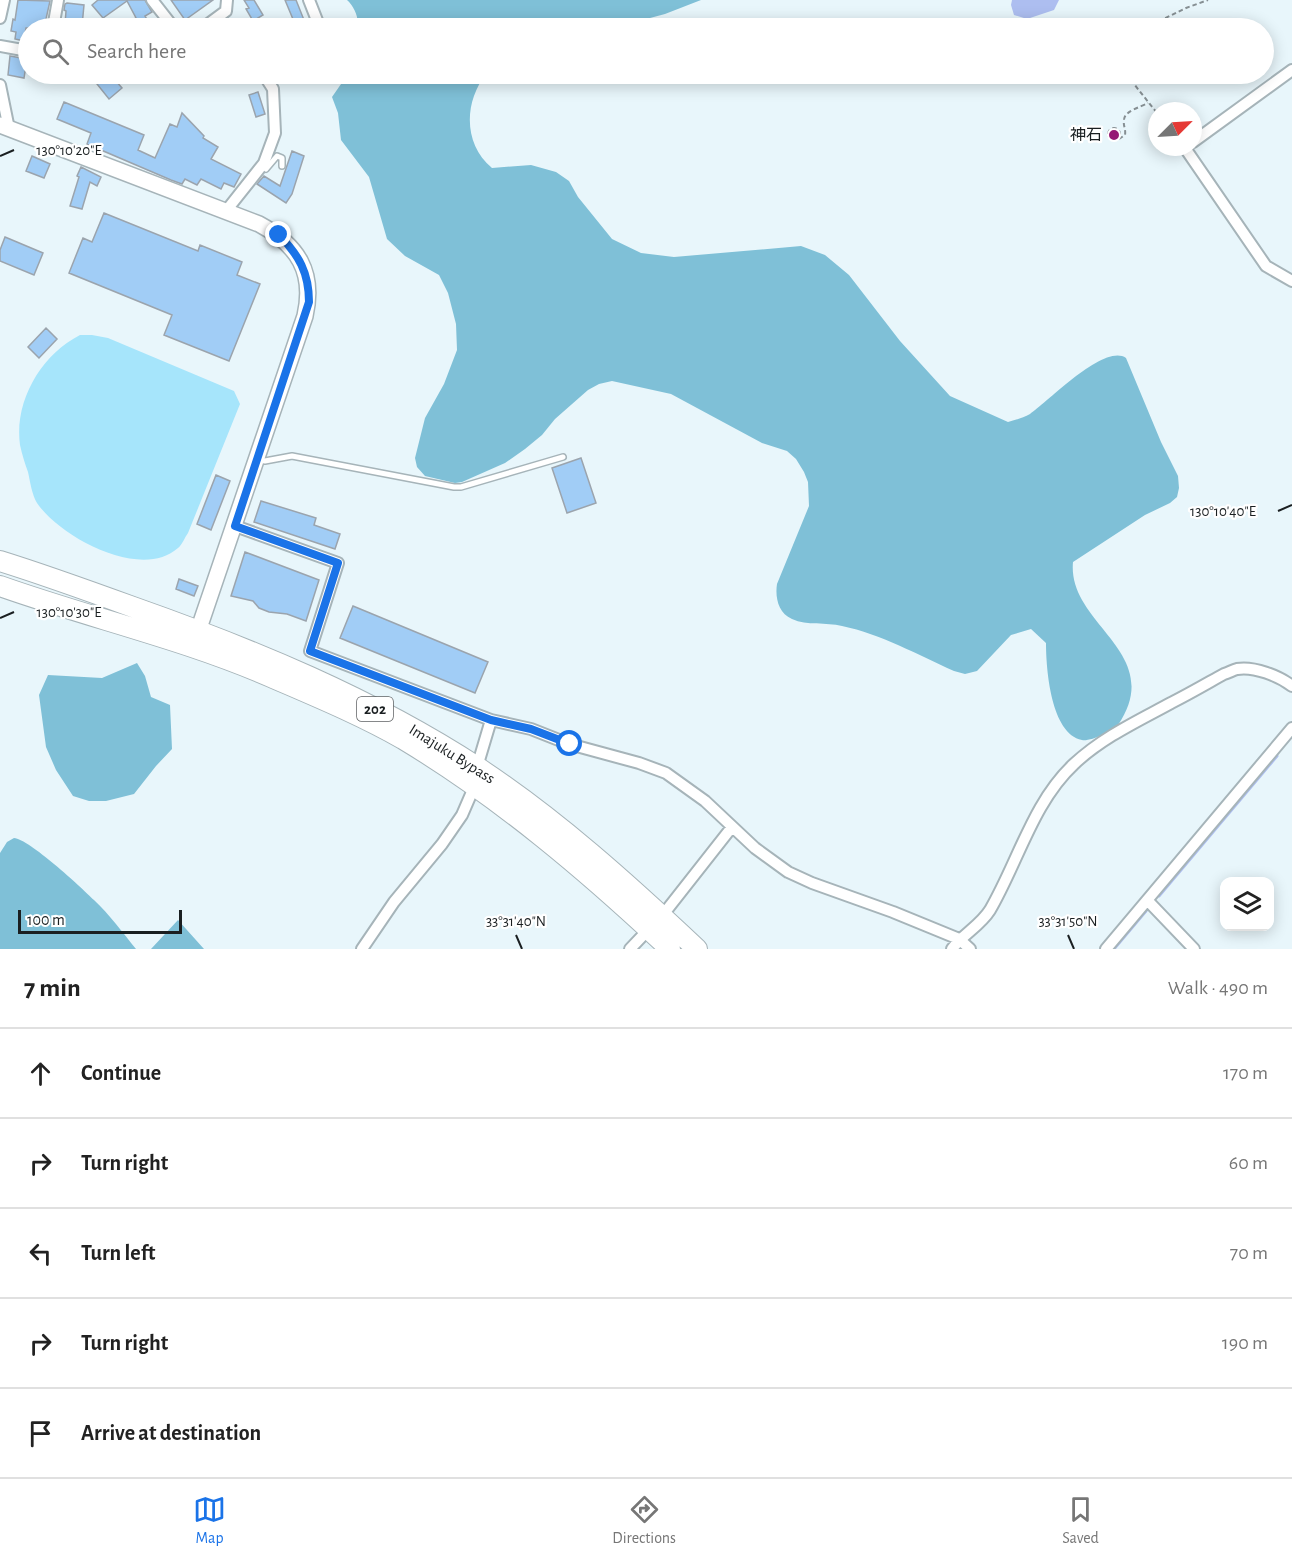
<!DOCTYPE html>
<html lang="en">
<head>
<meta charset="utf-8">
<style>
	body { margin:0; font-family:"Alegreya Sans","Noto Sans JP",sans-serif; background:#f2f2f2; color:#222 }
	.controls { position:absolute; right:18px; bottom:18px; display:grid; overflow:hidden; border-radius:12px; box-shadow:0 3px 15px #0003 }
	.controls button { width:54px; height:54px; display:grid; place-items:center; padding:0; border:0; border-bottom:2px solid #e0e0e0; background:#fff; color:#222; font:30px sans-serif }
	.compass { position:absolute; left:1148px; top:102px; width:54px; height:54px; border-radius:50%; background:#fff; box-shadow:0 3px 15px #0003; rotate:66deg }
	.scale { position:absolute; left:18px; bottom:15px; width:164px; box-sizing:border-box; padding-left:6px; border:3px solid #1a1f21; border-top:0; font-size:16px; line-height:21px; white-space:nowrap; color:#1a1f21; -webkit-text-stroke:4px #fff; paint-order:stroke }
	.stop { position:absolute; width:18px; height:18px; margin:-14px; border:4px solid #1a73e8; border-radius:50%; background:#fff }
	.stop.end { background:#1a73e8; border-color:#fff; box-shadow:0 2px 6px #0008 }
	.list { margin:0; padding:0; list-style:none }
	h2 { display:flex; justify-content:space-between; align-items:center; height:78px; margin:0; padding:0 24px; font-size:26px }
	h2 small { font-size:20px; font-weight:400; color:#767676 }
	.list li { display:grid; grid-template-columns:39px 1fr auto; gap:18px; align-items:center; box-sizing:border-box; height:90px; padding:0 24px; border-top:2px solid #e0e0e0 }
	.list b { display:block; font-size:22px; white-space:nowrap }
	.list em { font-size:20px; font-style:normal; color:#767676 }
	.icon { flex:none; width:33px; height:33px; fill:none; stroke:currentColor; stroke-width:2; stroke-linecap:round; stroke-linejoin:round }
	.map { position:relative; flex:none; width:1292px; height:949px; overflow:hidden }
	.search { position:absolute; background:#fff; box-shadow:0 3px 15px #0003; left:18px; right:18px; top:18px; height:66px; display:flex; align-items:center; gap:15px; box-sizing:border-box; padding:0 21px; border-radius:33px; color:#767676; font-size:22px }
	.sheet { height:528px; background:#fff }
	nav { display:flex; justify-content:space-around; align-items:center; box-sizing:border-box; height:84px; border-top:2px solid #e0e0e0; background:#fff; font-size:16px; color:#767676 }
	nav a { display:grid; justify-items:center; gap:3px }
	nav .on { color:#1a73e8 }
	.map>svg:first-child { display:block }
	.green { fill:#a6e5fb }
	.forest { fill:#7fc0d7 }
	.water { fill:#adbef0 }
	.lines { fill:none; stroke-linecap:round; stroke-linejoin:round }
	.stream { stroke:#adbef0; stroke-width:3 }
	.building { fill:#a1cdf6; stroke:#9ba4ad; stroke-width:1.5 }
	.lane-casing { stroke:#a6b4b9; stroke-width:8 }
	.street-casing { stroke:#a6b4b9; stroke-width:14 }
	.secondary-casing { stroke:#a6b4b9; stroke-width:18 }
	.highway-casing { stroke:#a6b4b9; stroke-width:22 }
	.path { stroke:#868f93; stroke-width:2; stroke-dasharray:4.5 3; stroke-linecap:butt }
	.lane { stroke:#fff; stroke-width:5 }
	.street { stroke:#fff; stroke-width:10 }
	.secondary { stroke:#fff; stroke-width:15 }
	.highway { stroke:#fff; stroke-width:20 }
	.route { stroke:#1a73e8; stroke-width:8 }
	.ticks { fill:none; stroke:#1a1f21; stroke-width:2 }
	.poi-dot { fill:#951974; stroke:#fff; stroke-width:2 }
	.labels { text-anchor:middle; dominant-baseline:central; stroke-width:4.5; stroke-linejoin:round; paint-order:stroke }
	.shield { fill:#fff; stroke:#5f6264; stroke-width:1.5 }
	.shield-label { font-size:15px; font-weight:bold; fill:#1a1f21 }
	.poi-label { font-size:16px; fill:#1a1f21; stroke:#fff; text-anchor:end }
	.street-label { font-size:16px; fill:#1a1f21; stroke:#fff }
	.ticks-label { font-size:15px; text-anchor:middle; fill:#1a1f21; stroke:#fff; stroke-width:4.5; stroke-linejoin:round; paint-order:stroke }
</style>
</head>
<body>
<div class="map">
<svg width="1292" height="949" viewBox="0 0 1292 949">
	<rect width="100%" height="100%" fill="#e8f6fb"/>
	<!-- green -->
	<path class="green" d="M80,335H92L108,338L234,391L240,404L188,533C185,537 182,545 178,548C141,581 60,537 37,503C32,495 30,481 28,472C25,464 22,454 20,445C14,401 41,355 80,335Z"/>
	<!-- forest -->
	<path class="forest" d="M347,0H701L665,14L635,22L589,28H357C360,19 354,6 347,0Z
		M348,74H486C464,102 463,144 492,168L531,165L556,172L569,181L578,197L612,239L641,253L674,257L801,246L825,255L849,275L900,341L950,396L1008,422C1015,420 1023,418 1030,414C1048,402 1104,343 1126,358L1161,442L1178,476L1179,488L1177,497L1170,503L1145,515L1073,562C1067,625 1167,652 1118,725C1115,731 1089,742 1082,740C1051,734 1046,669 1046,643L1031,629L1011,635L977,671L965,674L954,671C918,655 881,634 842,626C826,622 807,626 792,619C778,613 775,597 777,584L809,506L808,482L804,472L796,459L787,451L762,443L671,394L612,381L599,384L588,390L555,419L542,435L525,449L505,463L462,482L455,483L425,476L417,467L415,458L425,418L444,384L457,350L456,324L448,293L439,275L405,256L387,239L369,177L341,140L338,113L332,97Z
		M137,663L145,676L151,697L170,705L172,749L156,766L134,794L106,801H89L73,796L56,770L46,747L39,695L48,675L102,678Z
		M14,838C29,839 81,887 94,900C109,914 123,933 136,949H0V853L7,842Z
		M178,920L204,949H151Z"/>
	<!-- water -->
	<path class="water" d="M1012,0H1059L1054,10L1027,19L1014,15L1011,5Z"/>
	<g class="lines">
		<!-- stream -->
		<path class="stream" d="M1159,896L1277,756
			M1114,949L1146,911"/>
	</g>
	<!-- building -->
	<path class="building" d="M18,0L50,1L44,28H26L24,41L15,39L16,32L11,31L13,19L15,20Z
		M98,0H145L152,12L145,16L149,23L137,28L132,20L136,18L127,1L103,18L92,5Z
		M171,0H213L185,20Z
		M244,0H254L263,15L253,21L246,9L249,8Z
		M285,0H296L304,20L295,24Z
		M67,3L84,5L82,26L65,24L66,11L64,10L65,4Z
		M10,56L27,59L24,78L8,75Z
		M89,74H110L122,88L109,99Z
		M258,92L265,114L256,117L249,95Z
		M64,102L144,135L138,150L155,158L170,124L177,127L182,113L204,136L203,138L218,147L211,159L241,174L234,187L224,183L221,189L201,179L197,185L185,179L182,184L171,180L87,144L91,133L57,119Z
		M292,151L304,156L292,194L286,203L257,184L264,176L280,186Z
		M32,156L50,164L44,178L26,171Z
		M81,167L101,177L97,186L90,182L82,209L70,206L79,177L77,176Z
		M104,213L198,251L200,245L242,262L237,275L260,284L229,361L164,335L172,315L69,273L83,238L92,242Z
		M5,237L43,253L34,275L0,261V250Z
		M46,328L57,339L39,358L28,347Z
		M581,458L596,503L567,513L552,468Z
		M216,475L230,481L211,530L197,524Z
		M261,501L316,518L314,525L340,534L335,549L254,522Z
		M245,552L319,580L306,621L287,614L269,612L259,608L253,601L231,596Z
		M179,579L198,586L194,596L176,589Z
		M353,606L488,662L475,693L340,638Z"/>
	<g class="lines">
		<!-- lane casing -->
		<g class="lane-casing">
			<path id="lane" d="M263,166L266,169L277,156L282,158V166
				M259,460L265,461L292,456L454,487H461L563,457"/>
		</g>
		<!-- street casing -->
		<g class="street-casing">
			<path id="street" d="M152,0L174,28
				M309,0L320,28
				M0,18L4,0
				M53,28L58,0
				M203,28L226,11L227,0
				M0,46L28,51
				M0,85L9,129
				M1193,142L1292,70
				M1186,147L1185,148L1266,266L1292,281
				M226,211L264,163L275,133L273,89L266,78L260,74
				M235,526L338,563L310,651L491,720L531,729L569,744L639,763L666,773L705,801L755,848L788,872L812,883L893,912L959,939L970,949
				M477,767L491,720
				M1148,901L1194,949
				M662,916L732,827
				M362,949L394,902L442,844L462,815L475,785
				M630,949L649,929
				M952,949C963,934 980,926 990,910C1018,862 1033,802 1074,764C1103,737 1138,721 1171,703C1189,694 1206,684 1224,674C1228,673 1233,670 1237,669C1254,666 1279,676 1292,686
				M1106,949L1292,728"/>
		</g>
		<!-- secondary casing -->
		<g class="secondary-casing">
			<path id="secondary" d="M0,125L259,224C298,245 315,272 305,316L195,640"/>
		</g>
		<!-- highway casing -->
		<g class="highway-casing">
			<path id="highway" d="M0,561C45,575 89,591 133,607C252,649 371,698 477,767C556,819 628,884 697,949
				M0,586C90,618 184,639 271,677C315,696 361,715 403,739C501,798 587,871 670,949"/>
		</g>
		<!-- path -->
		<path class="path" d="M1145,28L1186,8L1208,0
			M1126,74L1157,113
			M1100,76L1101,74
			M1108 134a6 6 0 1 1 12 0a6 6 0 1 1-12 0Z
			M1119,139L1125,135C1126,129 1123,126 1124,120C1124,111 1141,107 1148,103"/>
		<!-- lane -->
		<use href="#lane" class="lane"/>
		<!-- street -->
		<use href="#street" class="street"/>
		<!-- secondary -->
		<use href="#secondary" class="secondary"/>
		<!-- highway -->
		<use href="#highway" class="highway"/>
	</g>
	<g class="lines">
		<!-- route -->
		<path class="route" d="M279,235C299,255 309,273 309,302L235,526L338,563L310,651L491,720L531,729L570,744"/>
	</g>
	<!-- ticks -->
	<path class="ticks" d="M0,156L14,150M1278,511L1292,505M0,618L14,612M516,935L522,949M1068,935L1074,949"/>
	<!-- markers -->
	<circle class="poi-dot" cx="1114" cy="135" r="6"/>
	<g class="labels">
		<!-- shield labels -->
		<rect class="shield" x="357" y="697" width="36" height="24" rx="4.5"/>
		<g class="shield-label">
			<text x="375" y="709">202</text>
		</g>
		<!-- poi labels -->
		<g class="poi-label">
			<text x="1102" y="135">神石</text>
		</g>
		<!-- street labels -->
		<g class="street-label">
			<text transform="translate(452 754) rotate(32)">Imajuku Bypass</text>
		</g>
	</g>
	<g class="ticks-label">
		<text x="69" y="155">130°10'20"E</text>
		<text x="1223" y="516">130°10'40"E</text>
		<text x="69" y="617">130°10'30"E</text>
		<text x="516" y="926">33°31'40"N</text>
		<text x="1068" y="926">33°31'50"N</text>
	</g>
</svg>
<div class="controls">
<button><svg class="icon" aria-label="layers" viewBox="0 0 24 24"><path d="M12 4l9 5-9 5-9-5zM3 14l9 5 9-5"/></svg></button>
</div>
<svg class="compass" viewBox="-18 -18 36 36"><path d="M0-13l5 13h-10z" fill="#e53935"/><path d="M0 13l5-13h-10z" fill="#767676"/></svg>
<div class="scale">100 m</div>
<div class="stop" style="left:570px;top:744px"></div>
<div class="stop end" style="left:279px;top:235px"></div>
<div class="search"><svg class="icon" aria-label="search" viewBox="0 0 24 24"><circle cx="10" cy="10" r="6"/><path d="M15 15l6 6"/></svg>Search here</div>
</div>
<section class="sheet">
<h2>7 min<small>Walk · 490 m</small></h2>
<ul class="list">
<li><svg class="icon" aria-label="ahead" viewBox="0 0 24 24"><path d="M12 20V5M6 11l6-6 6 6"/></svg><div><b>Continue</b></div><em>170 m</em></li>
<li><svg class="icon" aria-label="right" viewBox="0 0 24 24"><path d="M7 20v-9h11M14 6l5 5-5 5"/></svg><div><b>Turn right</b></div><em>60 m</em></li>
<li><svg class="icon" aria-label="left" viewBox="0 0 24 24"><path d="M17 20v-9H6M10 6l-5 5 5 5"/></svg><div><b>Turn left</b></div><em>70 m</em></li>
<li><svg class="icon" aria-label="right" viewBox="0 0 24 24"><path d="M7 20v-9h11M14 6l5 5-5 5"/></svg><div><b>Turn right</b></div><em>190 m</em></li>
<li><svg class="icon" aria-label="arrive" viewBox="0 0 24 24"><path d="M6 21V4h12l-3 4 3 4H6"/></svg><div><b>Arrive at destination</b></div></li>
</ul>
</section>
<nav>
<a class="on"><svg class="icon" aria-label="map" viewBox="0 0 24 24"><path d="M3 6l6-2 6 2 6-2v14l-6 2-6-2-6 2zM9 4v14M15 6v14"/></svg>Map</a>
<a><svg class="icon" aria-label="directions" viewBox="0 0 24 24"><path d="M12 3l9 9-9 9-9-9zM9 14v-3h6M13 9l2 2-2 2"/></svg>Directions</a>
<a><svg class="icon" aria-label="saved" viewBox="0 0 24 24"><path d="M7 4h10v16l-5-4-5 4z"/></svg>Saved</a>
</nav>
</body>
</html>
